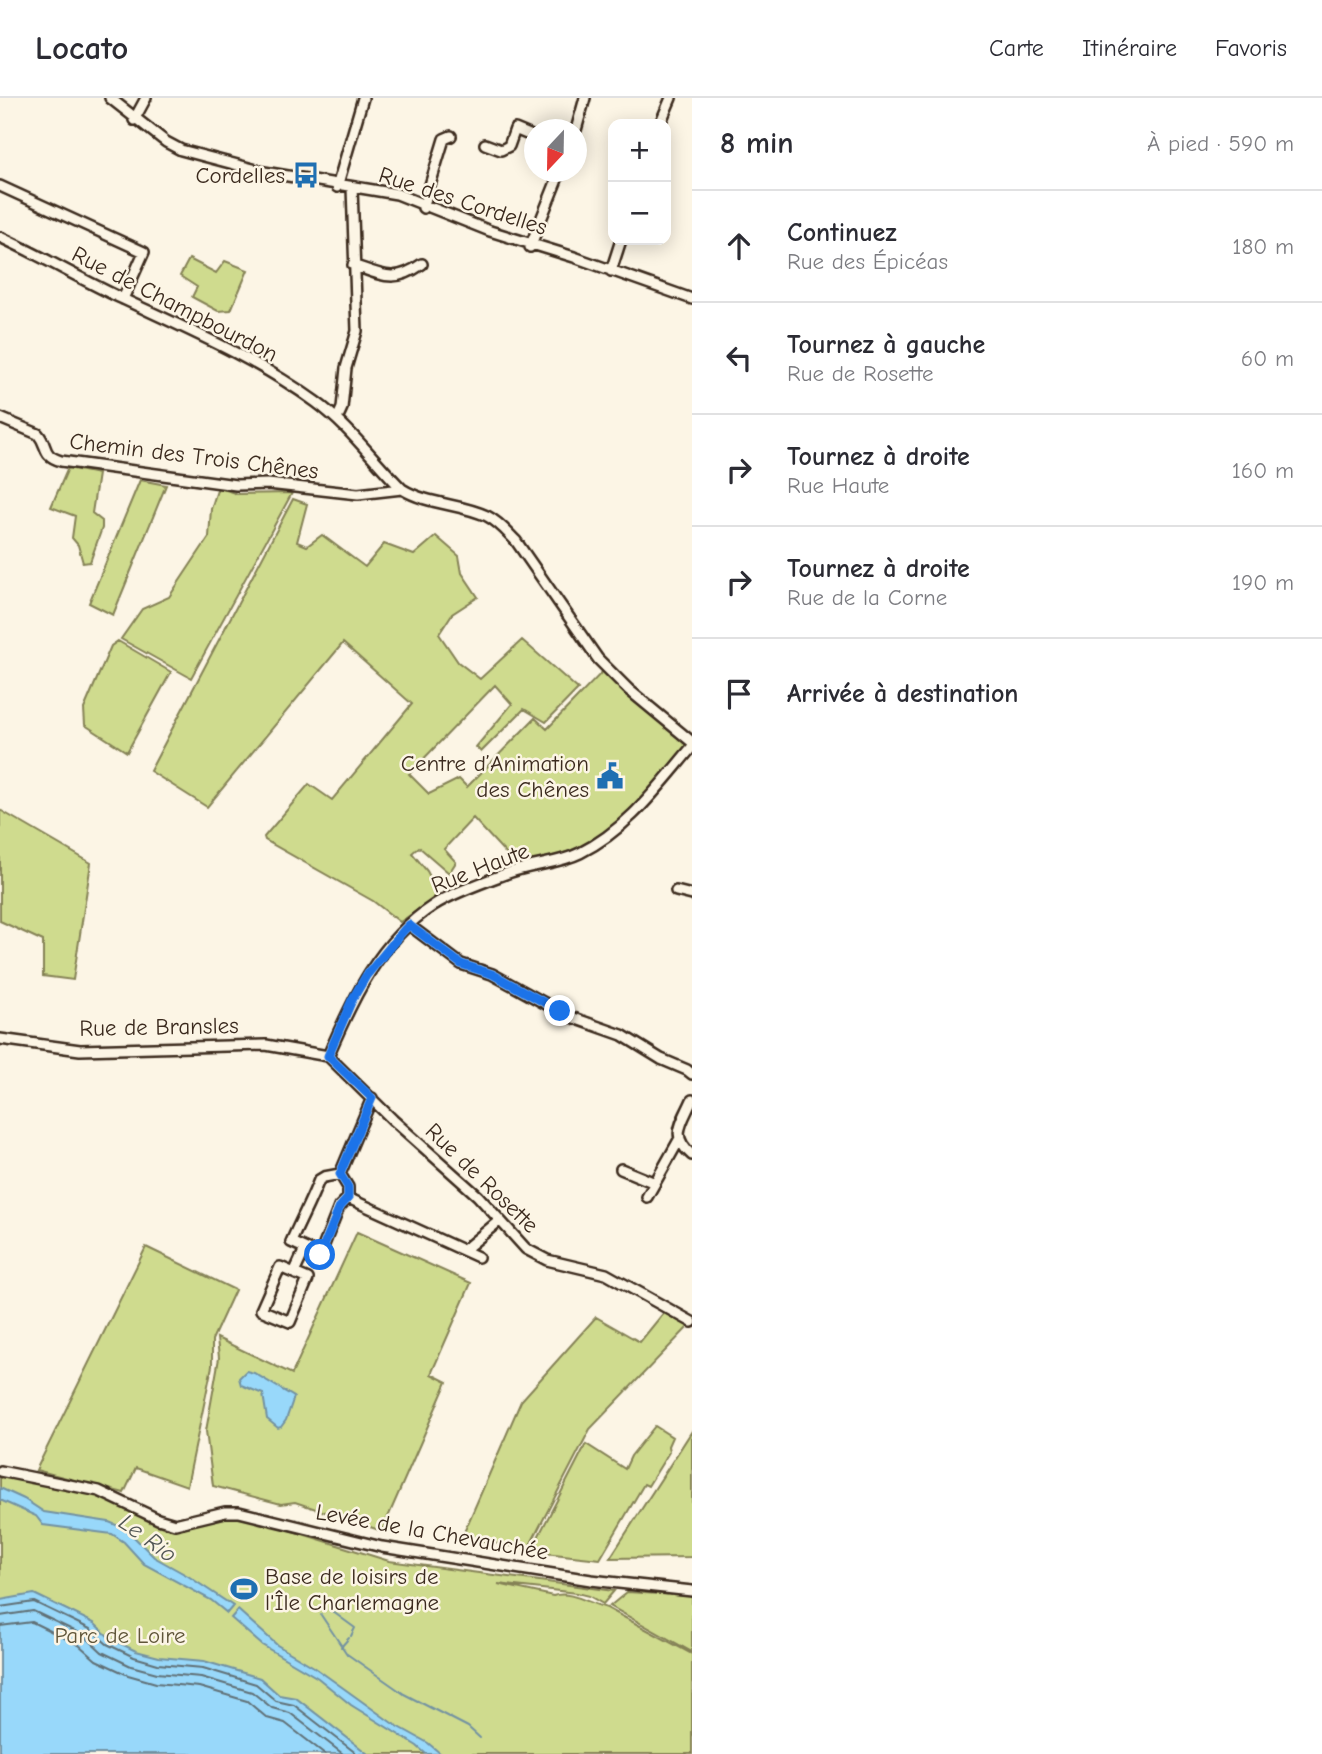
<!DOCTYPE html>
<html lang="fr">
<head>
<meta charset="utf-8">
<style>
	body { margin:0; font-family:"Comic Neue",sans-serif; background:#f2f2f3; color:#2b2b33 }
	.controls { position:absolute; right:21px; top:21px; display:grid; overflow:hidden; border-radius:14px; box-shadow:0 4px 18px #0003 }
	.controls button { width:63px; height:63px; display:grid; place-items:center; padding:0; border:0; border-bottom:2px solid #e1e1e2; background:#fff; color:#2b2b33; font:35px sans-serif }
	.compass { position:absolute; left:524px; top:21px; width:63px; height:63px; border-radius:50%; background:#fff; box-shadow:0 4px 18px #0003; rotate:202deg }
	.stop { position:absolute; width:21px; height:21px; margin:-16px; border:5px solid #1a73e8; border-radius:50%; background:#fff }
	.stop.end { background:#1a73e8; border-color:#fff; box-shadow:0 2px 7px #0008 }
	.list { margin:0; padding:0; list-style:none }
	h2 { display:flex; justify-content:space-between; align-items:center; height:91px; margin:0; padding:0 28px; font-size:30px }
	h2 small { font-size:23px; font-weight:400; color:#7c7c81 }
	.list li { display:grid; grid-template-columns:46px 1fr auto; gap:21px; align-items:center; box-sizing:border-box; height:112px; padding:0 28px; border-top:2px solid #e1e1e2 }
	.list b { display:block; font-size:26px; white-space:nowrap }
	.list p { margin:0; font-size:23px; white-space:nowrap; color:#7c7c81 }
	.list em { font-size:23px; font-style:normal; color:#7c7c81 }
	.icon { flex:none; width:38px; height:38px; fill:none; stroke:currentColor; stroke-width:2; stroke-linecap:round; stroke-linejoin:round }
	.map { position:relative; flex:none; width:692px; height:1656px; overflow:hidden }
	header { display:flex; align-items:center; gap:42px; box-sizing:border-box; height:98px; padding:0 35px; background:#fff; border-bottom:2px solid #e1e1e2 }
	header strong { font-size:33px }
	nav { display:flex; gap:38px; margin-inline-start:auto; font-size:24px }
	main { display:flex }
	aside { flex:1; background:#fff }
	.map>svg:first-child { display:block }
	.green { fill:#cfdb8e; stroke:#858256; stroke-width:2 }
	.water { fill:#98d8fa; stroke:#7392a2; stroke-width:2 }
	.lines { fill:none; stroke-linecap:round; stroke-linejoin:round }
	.shore { stroke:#607076; stroke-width:2 }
	.stream { stroke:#7392a2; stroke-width:2 }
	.minor-casing { stroke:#3b2a1e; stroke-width:14 }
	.minor { stroke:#fcf5e5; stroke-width:9 }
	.route { stroke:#1a73e8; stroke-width:9 }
	.labels { text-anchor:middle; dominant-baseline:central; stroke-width:5; stroke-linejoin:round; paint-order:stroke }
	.poi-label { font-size:23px; fill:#3b2a1e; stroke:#fcf5e5; text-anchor:end }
	.street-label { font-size:23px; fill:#3b2a1e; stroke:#fcf5e5 }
	.park-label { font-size:23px; fill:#60563a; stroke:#fcf5e5 }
	.water-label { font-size:24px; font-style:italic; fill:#525655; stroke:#fcf5e5 }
</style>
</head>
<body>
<header>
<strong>Locato</strong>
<nav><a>Carte</a><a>Itinéraire</a><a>Favoris</a></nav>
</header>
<main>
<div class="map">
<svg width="692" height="1656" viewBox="0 0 692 1656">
	<rect width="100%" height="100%" fill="#fcf5e5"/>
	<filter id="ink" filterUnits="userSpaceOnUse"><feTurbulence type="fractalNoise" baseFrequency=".0143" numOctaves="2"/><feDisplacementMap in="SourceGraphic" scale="14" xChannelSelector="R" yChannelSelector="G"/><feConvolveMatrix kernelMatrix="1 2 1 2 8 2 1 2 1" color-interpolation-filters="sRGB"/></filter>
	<g filter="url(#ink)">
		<!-- green -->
		<path class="green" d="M189,161L216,175L225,163L248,172L231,212L218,213L192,199L197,189L180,178Z
			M68,370L98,376L92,415L102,423V430L90,464L83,465L78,447L72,440L75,418L51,409Z
			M140,382L166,387L113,517L89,505Z
			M218,389L237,396L292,395L191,580L121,541L142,511L169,499L209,439L211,411Z
			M293,401L307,406L297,444L307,448L322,437L365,469L384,446L414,457L436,438L459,458L462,475L478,499L452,516L439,536L458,564L480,581L522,542L578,591L546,624L524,611L481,654L476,649L512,606L495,587L409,676L429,696L459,681L467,689L535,620L547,631L604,572L689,645C662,677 636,716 599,738C574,753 547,762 520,771L473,720L444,751L456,764L449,775L419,749L412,755L427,773L437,792L434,801L400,824L373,803L265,742L264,739L309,686L332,702L412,606L343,545L207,709L150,673Z
			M118,543L171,574L127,654L85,627L84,611L111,548Z
			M0,712L91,765L73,882L43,878V843L0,823Z
			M357,1134L471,1185L431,1276L447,1284L382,1433L295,1404L281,1406L213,1388L206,1333L219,1260L217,1240L292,1276Z
			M146,1149L235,1192L212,1242V1268L187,1388L136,1370L124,1395L36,1372Z
			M665,1213L690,1227L590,1331L528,1451L462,1439L521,1303L596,1219L640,1244Z
			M655,1328L672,1339L668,1348L669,1354L648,1388L644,1386L600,1461L535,1454L534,1447L586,1346L625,1371L631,1358Z
			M692,1333V1459L610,1460Z
			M0,1377L85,1391L173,1428L227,1417L251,1420L389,1463L614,1493L603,1506L589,1498L577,1495L498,1486L553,1498C570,1492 590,1506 607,1510L692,1556V1656H0Z
			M627,1494L692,1498V1554L610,1508Z"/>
		<!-- water -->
		<path class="water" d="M246,1273L254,1275L294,1299L286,1322L281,1329L278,1330L267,1321L263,1296L241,1287L239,1280Z
			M0,1390L24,1401L44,1414L109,1424L126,1431L154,1459L188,1478L233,1508L227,1515L211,1502L144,1466L124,1444L112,1436L43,1427L36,1418L0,1402Z
			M34,1496L94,1525L111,1541L136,1553L159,1559L204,1563L260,1580L279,1597L296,1600L368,1656H0V1502Z
			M238,1512L277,1547L314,1569L392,1625L428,1645L441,1656H426L417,1648L351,1607L318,1580L262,1547L231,1520Z"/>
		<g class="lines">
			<!-- shore -->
			<path class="shore" d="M0,1509L34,1504L90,1531L107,1546L134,1559L158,1566L203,1570L256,1586L276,1603L294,1607L357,1656
				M0,1518L33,1513L85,1538L102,1554L131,1568L157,1575L201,1579L252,1594L272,1610L290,1615L343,1656
				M0,1528L32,1524L79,1547L96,1562L128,1577L156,1585L199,1589L247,1603L267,1620L285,1625L325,1656"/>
			<!-- stream -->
			<path class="stream" d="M329,1511L355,1530L351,1538
				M321,1517L347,1556L404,1596L468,1629L480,1640
				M341,1549L349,1540"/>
			<!-- minor casing -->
			<g class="minor-casing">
				<path id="minor" d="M110,0L166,44L181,52L264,74L397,96L490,133L574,159L692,201
					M134,22L146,0
					M660,26L671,0
					M576,32L585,0
					M485,46L501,52L509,48L515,31L534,39
					M0,88L144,154L123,201
					M337,89L363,0
					M423,110L444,41L451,38
					M0,139C42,158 82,182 123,201C189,232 257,261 316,304C349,328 373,362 402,391C428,407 459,405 487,418C499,424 507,434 516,443L598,561L629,592L692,644
					M530,149L560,74
					M353,167C382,177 394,186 422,166
					M611,173L621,142
					M0,320L38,336C49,349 41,357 61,363L236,387L268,386L358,396L402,391
					M337,321L342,310L346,270L357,233L352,89
					M676,793L692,797
					M409,827L461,866L492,876L568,918L622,937L661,961L687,972L692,976
					M0,941L80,952L266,947L328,958
					M328,958C353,900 379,843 434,807C450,796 489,782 508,775C532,766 558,766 580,755C628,731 658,689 692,649
					M328,958L393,1022L478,1098L526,1151L547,1162L606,1176L692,1224
					M692,1002C682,1025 669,1038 692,1057
					M621,1071L655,1085
					M340,1076L348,1089V1100L339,1109L320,1157L291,1144C300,1123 311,1103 319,1082L324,1079Z
					M340,1076L372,1000
					M647,1099L679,1042
					M348,1100L478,1159
					M464,1152L499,1123
					M280,1169L308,1181L290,1224L261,1212Z
					M294,1175L305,1151
					M0,1373L99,1393L158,1421L175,1426L225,1414H239L382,1449L591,1482L692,1493"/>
			</g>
			<!-- minor -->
			<use href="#minor" class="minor"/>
		</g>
	</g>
	<g class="lines" filter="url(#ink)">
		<!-- route -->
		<path class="route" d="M320,1157L340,1109L348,1100V1089L340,1076L372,1000L328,958L352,902L366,878L404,832L409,827L461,866L492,876L560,913"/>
	</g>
	<!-- icons -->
	<defs>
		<g id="bus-bare" transform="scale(2.1)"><path d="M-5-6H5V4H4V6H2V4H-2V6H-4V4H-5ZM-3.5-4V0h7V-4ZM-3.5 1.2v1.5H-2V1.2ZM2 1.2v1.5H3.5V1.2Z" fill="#1f6fb2" stroke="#fcf5e5" stroke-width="2.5" paint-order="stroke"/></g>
		<g id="civic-bare" transform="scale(2.1)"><path d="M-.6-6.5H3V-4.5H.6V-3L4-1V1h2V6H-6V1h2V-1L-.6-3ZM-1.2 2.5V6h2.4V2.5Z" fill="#1f6fb2" stroke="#fcf5e5" stroke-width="2.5" paint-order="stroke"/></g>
		<g id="stadium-bare" transform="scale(2.1)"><path d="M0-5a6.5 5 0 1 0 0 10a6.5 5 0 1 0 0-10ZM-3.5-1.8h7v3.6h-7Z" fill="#1f6fb2" stroke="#fcf5e5" stroke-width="2.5" paint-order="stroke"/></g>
	</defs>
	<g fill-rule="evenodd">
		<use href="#bus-bare" x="306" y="77"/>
		<use href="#civic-bare" x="610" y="678"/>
		<use href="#stadium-bare" x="244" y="1491"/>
	</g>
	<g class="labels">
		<!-- poi labels -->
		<g class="poi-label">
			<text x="285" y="77">Cordelles</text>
			<text x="589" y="665">Centre d’Animation<tspan x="589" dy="26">des Chênes</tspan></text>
			<text x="265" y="1478" text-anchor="start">Base de loisirs de<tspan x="265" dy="26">l'Île Charlemagne</tspan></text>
		</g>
		<!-- street labels -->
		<g class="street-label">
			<text transform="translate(463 103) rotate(18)">Rue des Cordelles</text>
			<text transform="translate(175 206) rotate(27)">Rue de Champbourdon</text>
			<text transform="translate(194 358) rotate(7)">Chemin des Trois Chênes</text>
			<text transform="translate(480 770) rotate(-21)">Rue Haute</text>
			<text transform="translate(159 929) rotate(-1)">Rue de Bransles</text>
			<text transform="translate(482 1080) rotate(44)">Rue de Rosette</text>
			<text transform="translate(432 1434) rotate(10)">Levée de la Chevauchée</text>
		</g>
		<!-- park labels -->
		<g class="park-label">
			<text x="120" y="1537">Parc de Loire</text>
		</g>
		<!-- water labels -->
		<g class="water-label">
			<text transform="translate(148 1440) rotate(36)">Le Rio</text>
		</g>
	</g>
</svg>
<div class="controls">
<button>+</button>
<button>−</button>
</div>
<svg class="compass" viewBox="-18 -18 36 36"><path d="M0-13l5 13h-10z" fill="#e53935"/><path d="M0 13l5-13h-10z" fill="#7c7c81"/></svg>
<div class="stop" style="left:320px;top:1157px"></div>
<div class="stop end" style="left:560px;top:913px"></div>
</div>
<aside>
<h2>8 min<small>À pied · 590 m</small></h2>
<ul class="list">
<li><svg class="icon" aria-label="ahead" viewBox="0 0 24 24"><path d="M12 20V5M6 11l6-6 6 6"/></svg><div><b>Continuez</b><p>Rue des Épicéas</p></div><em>180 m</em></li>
<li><svg class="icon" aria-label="left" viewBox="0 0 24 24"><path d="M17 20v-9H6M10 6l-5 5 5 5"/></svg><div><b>Tournez à gauche</b><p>Rue de Rosette</p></div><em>60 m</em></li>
<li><svg class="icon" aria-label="right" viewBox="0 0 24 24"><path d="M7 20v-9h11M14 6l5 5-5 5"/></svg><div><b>Tournez à droite</b><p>Rue Haute</p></div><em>160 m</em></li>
<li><svg class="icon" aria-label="right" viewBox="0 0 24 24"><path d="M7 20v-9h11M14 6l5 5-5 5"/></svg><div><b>Tournez à droite</b><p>Rue de la Corne</p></div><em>190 m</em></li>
<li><svg class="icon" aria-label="arrive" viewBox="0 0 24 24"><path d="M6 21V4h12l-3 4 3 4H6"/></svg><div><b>Arrivée à destination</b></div></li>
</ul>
</aside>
</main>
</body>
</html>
